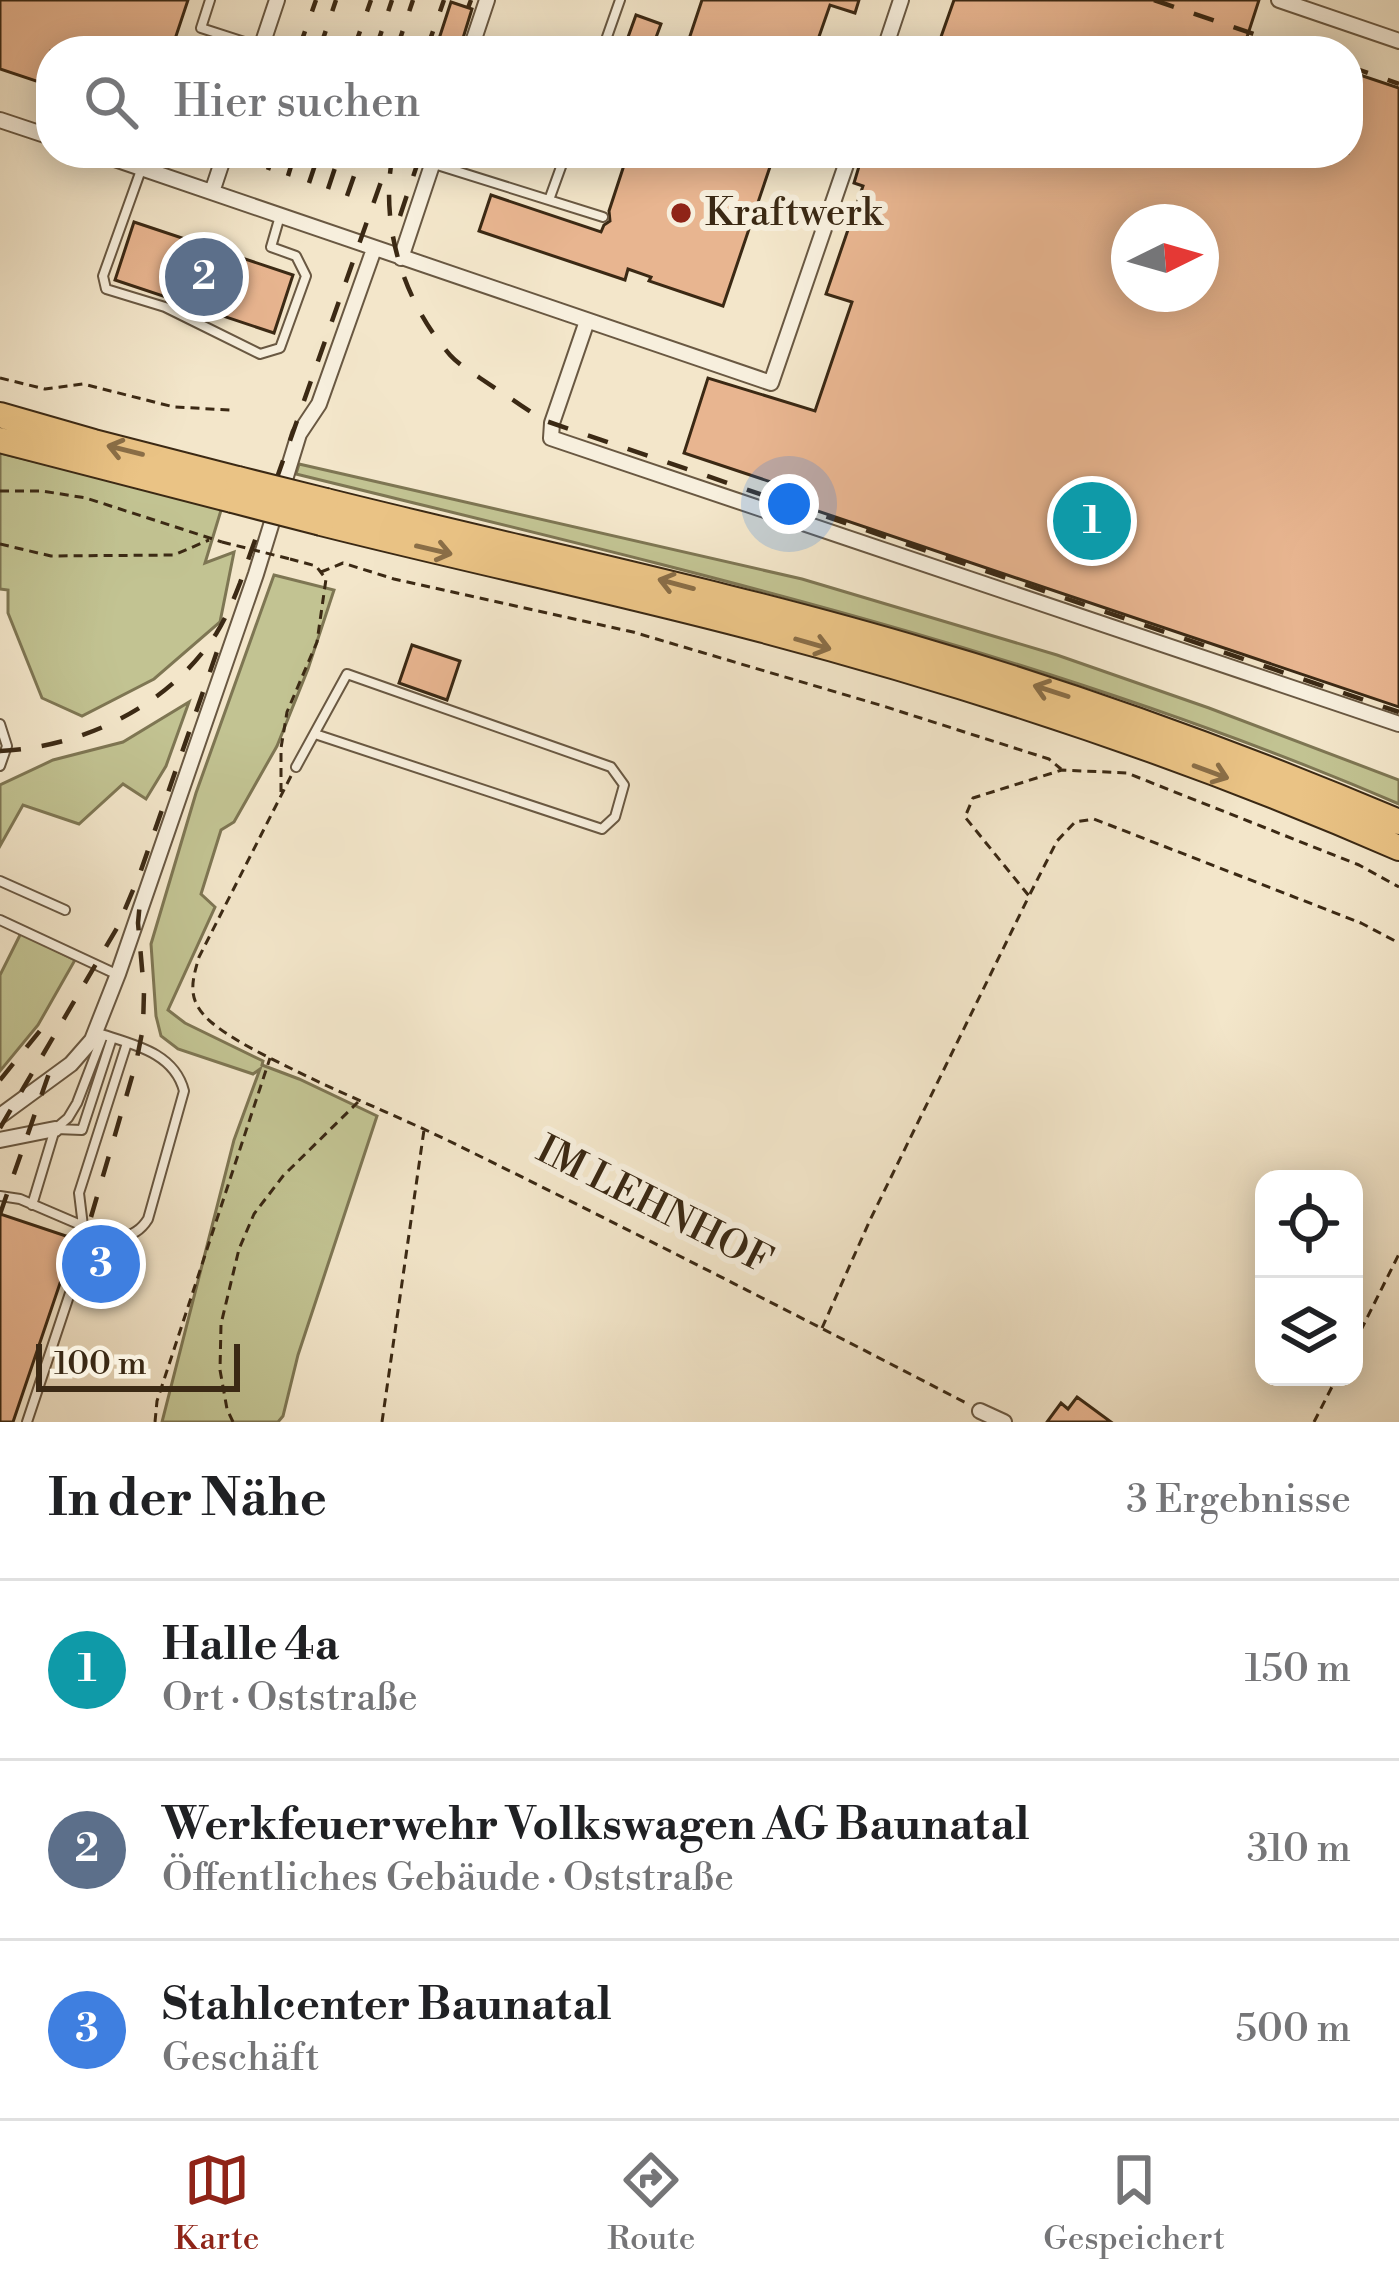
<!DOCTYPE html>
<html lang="de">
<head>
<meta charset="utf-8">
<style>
	body { margin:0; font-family:"Libre Bodoni",serif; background:#f6f6f6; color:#202124 }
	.controls { position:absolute; right:36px; bottom:36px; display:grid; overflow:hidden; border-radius:24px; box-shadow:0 6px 30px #0003 }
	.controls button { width:108px; height:108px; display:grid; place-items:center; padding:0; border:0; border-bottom:3px solid #e0e0e0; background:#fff; color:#202124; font:60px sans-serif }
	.compass { position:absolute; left:1111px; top:204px; width:108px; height:108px; border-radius:50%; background:#fff; box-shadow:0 6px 30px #0003; rotate:85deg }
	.scale { position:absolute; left:36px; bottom:30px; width:204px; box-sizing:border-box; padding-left:12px; border:6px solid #3b2914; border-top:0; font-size:33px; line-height:42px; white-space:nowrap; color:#3b2914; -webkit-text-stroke:9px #f7efdd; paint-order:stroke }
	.you { position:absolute; left:789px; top:504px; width:42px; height:42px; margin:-30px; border:9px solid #fff; border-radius:50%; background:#1a73e8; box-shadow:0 0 0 18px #1a73e833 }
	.badge { display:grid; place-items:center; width:78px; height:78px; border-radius:50%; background:#8f2418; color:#fff; font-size:39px; font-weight:700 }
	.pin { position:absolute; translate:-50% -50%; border:6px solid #fff; box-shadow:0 3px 12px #0006 }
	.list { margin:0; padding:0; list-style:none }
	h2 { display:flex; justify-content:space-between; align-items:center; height:156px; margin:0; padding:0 48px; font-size:51px }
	h2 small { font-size:39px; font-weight:400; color:#757577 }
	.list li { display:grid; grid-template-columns:78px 1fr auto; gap:36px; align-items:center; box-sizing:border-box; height:180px; padding:0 48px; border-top:3px solid #e0e0e0 }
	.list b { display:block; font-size:45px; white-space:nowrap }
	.list p { margin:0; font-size:39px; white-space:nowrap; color:#757577 }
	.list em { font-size:39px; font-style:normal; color:#757577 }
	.icon { flex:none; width:66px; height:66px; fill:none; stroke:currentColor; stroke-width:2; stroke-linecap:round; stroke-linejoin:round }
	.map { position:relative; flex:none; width:1399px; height:1422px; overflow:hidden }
	.search { position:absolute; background:#fff; box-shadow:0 6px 30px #0003; left:36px; right:36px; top:36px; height:132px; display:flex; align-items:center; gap:30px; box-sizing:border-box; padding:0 42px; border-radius:48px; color:#757577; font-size:45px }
	.sheet { height:696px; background:#fff }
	nav { display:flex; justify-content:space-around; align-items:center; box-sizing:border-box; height:168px; border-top:3px solid #e0e0e0; background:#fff; font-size:33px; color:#757577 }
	nav a { display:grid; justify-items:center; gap:6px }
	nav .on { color:#8f2418 }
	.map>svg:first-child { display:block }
	.green { fill:#c2c392; stroke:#7e7653; stroke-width:3 }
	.building { fill:#e8b590; stroke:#3b2914; stroke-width:3; fill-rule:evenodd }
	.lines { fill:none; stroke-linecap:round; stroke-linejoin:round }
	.service-casing { stroke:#695842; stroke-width:12 }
	.minor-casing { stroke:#695842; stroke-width:18 }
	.motorway-casing { stroke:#3b2914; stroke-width:28 }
	.path { stroke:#3b2914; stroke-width:3; stroke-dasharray:9 6; stroke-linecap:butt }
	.service { stroke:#f7efdd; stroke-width:8 }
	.minor { stroke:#f7efdd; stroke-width:14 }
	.motorway { stroke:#eac385; stroke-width:24 }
	.rail { stroke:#3b2914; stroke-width:4.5; stroke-dasharray:21 21; stroke-linecap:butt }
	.motorway-bridge-casing { stroke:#3b2914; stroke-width:28; stroke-linecap:butt }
	.path-bridge { stroke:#3b2914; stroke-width:3; stroke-dasharray:9 6; stroke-linecap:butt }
	.motorway-bridge { stroke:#eac385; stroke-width:24 }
	.oneway { stroke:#8a6e47 }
	.poi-dot { fill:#8f2418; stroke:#f7efdd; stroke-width:4.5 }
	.labels { text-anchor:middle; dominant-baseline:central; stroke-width:12; stroke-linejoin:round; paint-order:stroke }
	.poi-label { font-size:39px; fill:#3b2914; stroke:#f7efdd; text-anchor:start }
	.street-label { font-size:39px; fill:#3b2914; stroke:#f7efdd }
</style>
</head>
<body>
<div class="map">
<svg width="1399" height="1422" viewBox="0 0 1399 1422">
	<rect width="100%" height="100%" fill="#f3e6ca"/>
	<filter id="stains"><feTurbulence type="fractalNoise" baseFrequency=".00167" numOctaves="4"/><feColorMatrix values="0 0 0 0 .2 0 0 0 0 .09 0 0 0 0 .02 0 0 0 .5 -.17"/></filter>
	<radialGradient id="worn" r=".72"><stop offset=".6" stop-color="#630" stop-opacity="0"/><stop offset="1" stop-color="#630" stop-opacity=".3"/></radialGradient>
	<!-- green -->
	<path class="green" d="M0,453L222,507L205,563L234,552L220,622L154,679L82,716L42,698L8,613V590L0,589Z
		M299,464L802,579L1057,655L1209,708L1399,780V804C1045,651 669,566 296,474Z
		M274,575L334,590L308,669L277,746L234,822L221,830L201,894L215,907L168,1010L185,1023L263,1061L262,1065L299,1079L377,1116L298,1355L283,1416L278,1422H162L234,1140L260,1069L253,1074L178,1049L161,1036L156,1016L151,944L196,793Z
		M189,702L166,766L146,799L123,784L79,824L23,805L0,846V785L53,760L123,742Z
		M21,933L75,960L38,1025L0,1071V975Z"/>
	<!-- building -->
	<path class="building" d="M0,0H188L171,51H51V86L0,69Z
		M702,0H859L855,13L830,5L814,51H685Z
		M954,0H1259L1247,37L1283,49L936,51Z
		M451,2L472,9L459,51H435Z
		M636,15L661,24L651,51H623Z
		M1348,71L1399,88V707L785,500L789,488L684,453L708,378L815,411L852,302L826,294L863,186L854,183L863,153H880L900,160L902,153H1348ZM1129,222H1201V294H1129Z
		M628,153L774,155L723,306L649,281L651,277L628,269L625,280L479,231L491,195L601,232L604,225L610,221L609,211Z
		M134,222L293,275L274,333L115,280Z
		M412,645L460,661L447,700L399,683Z
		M0,1214L75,1239L13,1422H0Z
		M1077,1397L1111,1422H1047L1061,1403L1068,1409Z"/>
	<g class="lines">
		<!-- service casing -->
		<g class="service-casing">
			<path id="service" d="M210,0L201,28L260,47
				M602,51L620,0
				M434,164L603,217
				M141,170L103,276L106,289L165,307L260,354L280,348L306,276L296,256L271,247L280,216
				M549,200L566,153
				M0,724L7,746L0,766
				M296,767L347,674L611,767L624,785L615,817L602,829L315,734
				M0,881L65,910
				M0,920L116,974
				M95,1032C130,1044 174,1051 184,1091L148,1219C131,1246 108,1235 83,1226L79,1193L127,1043
				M56,1129L82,1130L112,1038
				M0,1196L20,1199L83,1226L85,1248L27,1422
				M32,1205L55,1129L68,1118L77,1103L103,1035"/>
		</g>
		<!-- minor casing -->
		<g class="minor-casing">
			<path id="minor" d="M1279,0L1399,41
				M260,51L277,0
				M470,51L487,0
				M884,51L901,0
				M0,120L51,137
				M97,153L771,383L850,153
				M212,192L225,153
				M401,258L436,153
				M587,321L552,423L551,438L1399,724
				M0,1116L71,1064L92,1040L118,974L256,574L299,434L319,404L374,249
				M0,1140L55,1129
				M980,1411L1004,1422"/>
		</g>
		<!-- motorway casing -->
		<g class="motorway-casing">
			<path id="motorway" d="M0,415L94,442L238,479
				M0,440L232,500
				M326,501C526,551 729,593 927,652C1088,699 1245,757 1399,822
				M321,523C468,560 616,591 763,630C979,687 1194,758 1399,848"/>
		</g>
		<!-- path -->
		<path class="path" d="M0,378L45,389L83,384L174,407L231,410
			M0,491H42L86,498L222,542
			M0,544L51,556L174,555L209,540
			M321,572L343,563L394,579L633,632L883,706L1049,759L1061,769
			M291,776L199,957C191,984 187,1001 211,1022C234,1041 264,1055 290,1068C342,1094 395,1115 447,1140C622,1226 795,1314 968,1404
			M281,792V748L287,712L317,642L326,579L316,566L290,559
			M1030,894L1057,841L1075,822L1094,819L1361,923L1399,943
			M822,1328L870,1220L1029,896L965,817L973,798L1062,770L1127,773L1359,865L1399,887
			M1354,1344L1399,1254
			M155,1422L157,1401L270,1058
			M233,1422L227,1409L220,1370L221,1324L239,1249L254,1214L283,1176L358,1102
			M382,1422L424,1130
			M1314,1422L1337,1377"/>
		<!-- service -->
		<use href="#service" class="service"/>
		<!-- minor -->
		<use href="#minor" class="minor"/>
		<!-- motorway -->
		<use href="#motorway" class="motorway"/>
		<!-- rail -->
		<path class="rail" d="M1154,0L1304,51
			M468,8L471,0
			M298,51L316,0
			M319,51L336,0
			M353,51L371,0
			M375,51L392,0
			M396,51L413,0
			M426,51L444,0
			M1348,66L1399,84
			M393,153C379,224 403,301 450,355C458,364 470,371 480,378C501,392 522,406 543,420L1399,712
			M268,170L274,153
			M288,176L295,153
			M309,183L319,153
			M328,189L340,153
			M347,196L362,153
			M400,216L421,153
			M0,751C84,747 169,706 216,634C226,618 233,601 240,583L383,176
			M0,1080L43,1027
			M0,1128L117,928L139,876L221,640
			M0,1214L54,1059
			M91,1217L136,1063L143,1028L144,991L138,923L141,891"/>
		<!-- motorway-bridge casing -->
		<g class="motorway-bridge-casing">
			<path id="motorway-bridge" d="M238,479L326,501
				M232,500L321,523"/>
		</g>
		<!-- path-bridge -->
		<path class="path-bridge" d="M222,542L290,559"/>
		<!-- motorway-bridge -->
		<use href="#motorway-bridge" class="motorway-bridge"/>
	</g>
	<!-- one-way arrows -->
	<defs><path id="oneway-shaft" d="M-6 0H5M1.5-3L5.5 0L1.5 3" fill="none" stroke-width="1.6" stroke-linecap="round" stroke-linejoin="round" transform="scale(3)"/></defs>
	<g class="oneway">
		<use href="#oneway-shaft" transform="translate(125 450) rotate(-166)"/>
		<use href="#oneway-shaft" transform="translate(434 550) rotate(13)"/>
		<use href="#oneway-shaft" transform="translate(676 584) rotate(-165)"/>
		<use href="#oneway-shaft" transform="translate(813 644) rotate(16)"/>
		<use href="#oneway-shaft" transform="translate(1051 691) rotate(-162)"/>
		<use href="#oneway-shaft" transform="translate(1211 772) rotate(20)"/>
	</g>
	<!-- markers -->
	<circle class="poi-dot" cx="681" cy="213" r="12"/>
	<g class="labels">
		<!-- poi labels -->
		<g class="poi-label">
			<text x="705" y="213">Kraftwerk</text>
		</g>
		<!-- street labels -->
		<g class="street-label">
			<text transform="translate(654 1206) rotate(27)">IM LEHNHOF</text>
		</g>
	</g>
	<rect width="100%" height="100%" filter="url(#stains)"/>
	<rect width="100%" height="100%" fill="url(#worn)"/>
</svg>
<div class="controls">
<button><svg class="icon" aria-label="locate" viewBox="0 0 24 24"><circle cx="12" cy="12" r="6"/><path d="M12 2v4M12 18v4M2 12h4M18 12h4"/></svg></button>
<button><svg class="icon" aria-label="layers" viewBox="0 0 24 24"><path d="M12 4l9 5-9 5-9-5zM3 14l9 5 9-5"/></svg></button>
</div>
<svg class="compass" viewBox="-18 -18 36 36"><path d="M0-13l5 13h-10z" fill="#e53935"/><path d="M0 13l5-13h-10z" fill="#757577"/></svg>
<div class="scale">100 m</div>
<div class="you"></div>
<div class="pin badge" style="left:1092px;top:521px;background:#0f9aa8">1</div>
<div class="pin badge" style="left:204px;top:277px;background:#5c6f8a">2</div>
<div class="pin badge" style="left:101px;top:1264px;background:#3f7fe0">3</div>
<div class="search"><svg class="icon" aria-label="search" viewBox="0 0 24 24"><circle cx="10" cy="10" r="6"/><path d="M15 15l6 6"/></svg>Hier suchen</div>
</div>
<section class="sheet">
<h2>In der Nähe<small>3 Ergebnisse</small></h2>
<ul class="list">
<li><span class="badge" style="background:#0f9aa8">1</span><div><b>Halle 4a</b><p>Ort · Oststraße</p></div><em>150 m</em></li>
<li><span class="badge" style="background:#5c6f8a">2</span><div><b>Werkfeuerwehr Volkswagen AG Baunatal</b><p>Öffentliches Gebäude · Oststraße</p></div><em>310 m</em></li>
<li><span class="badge" style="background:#3f7fe0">3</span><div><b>Stahlcenter Baunatal</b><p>Geschäft</p></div><em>500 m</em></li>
</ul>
</section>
<nav>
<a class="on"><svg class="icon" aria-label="map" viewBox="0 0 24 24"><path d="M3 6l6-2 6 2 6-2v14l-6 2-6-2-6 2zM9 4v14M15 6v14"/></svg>Karte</a>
<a><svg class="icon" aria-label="directions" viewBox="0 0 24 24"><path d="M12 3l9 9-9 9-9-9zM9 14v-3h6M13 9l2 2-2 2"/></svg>Route</a>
<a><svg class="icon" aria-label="saved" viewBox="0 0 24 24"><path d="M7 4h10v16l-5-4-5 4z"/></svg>Gespeichert</a>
</nav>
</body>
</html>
